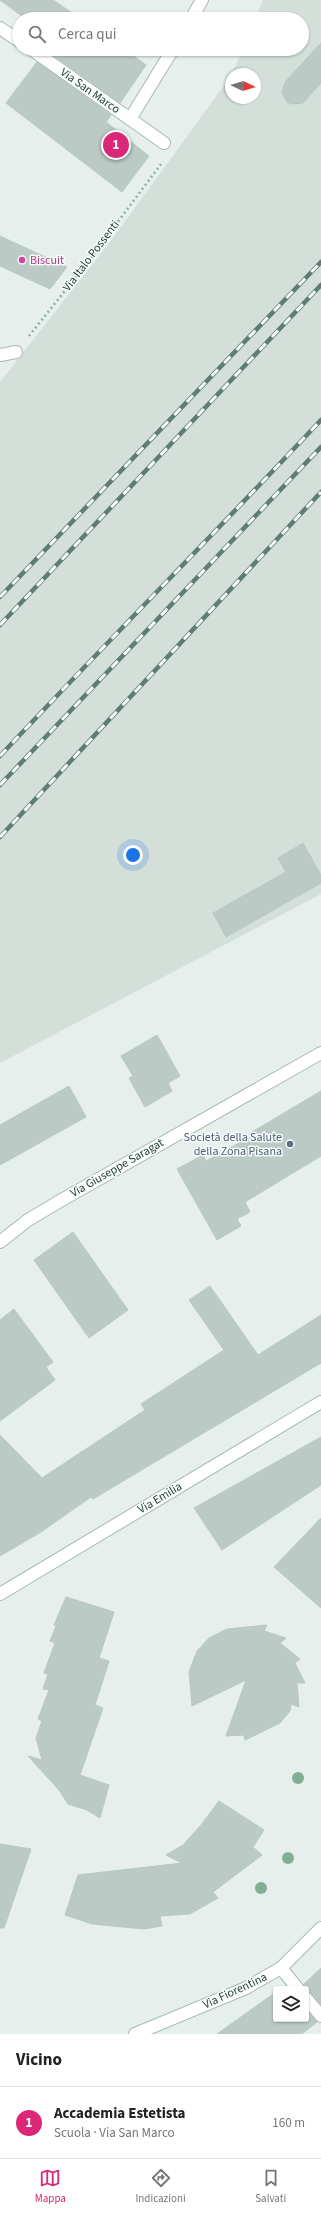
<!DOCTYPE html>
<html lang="it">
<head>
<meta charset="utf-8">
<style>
	body { margin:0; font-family:"Source Sans 3",sans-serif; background:#f2f2f2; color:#222 }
	.controls { position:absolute; right:12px; bottom:12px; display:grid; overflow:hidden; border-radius:4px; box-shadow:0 1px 3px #0004 }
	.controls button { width:36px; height:36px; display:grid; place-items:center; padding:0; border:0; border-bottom:1px solid #e0e0e0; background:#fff; color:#222; font:20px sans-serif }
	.compass { position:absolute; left:225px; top:68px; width:36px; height:36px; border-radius:50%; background:#fff; box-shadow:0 1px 3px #0004; rotate:94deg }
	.you { position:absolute; left:133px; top:855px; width:14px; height:14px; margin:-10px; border:3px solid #fff; border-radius:50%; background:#1a73e8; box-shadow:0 0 0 6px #1a73e833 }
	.badge { display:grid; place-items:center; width:26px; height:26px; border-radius:50%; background:#db2777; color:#fff; font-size:13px; font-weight:700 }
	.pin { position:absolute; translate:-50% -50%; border:2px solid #fff; box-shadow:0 1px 4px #0006 }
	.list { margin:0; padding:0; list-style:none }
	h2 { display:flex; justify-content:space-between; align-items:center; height:52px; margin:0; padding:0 16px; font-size:17px }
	h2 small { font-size:13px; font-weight:400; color:#767676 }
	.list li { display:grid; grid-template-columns:26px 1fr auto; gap:12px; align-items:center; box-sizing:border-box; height:72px; padding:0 16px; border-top:1px solid #e0e0e0 }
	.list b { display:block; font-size:15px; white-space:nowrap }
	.list p { margin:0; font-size:13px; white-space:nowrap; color:#767676 }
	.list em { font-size:13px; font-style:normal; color:#767676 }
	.icon { flex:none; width:22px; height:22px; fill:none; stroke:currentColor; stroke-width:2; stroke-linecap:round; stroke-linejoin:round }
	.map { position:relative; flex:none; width:321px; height:2034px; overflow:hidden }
	.search { position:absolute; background:#fff; box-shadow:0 1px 3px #0004; left:12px; right:12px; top:12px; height:44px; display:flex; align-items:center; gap:10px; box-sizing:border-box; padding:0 14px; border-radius:22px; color:#767676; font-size:15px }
	.sheet { height:124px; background:#fff }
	nav { display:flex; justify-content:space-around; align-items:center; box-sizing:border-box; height:56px; border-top:1px solid #e0e0e0; background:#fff; font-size:11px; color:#767676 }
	nav a { display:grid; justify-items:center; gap:2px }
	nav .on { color:#db2777 }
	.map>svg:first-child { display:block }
	.built { fill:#d4dfda }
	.building { fill:#bbcac4; stroke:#b8c9c2 }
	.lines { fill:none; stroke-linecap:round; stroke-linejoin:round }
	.service-casing { stroke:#a8b8b2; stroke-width:14 }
	.minor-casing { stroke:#a8b8b2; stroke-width:14 }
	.secondary-casing { stroke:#a4bbb3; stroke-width:14 }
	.path { stroke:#86b3a5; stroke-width:2.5; stroke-dasharray:2 3; stroke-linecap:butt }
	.service { stroke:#fff; stroke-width:12 }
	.minor { stroke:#fff; stroke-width:12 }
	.secondary { stroke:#fff; stroke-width:12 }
	.rail-casing { stroke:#5f7d75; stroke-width:4.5 }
	.rail { stroke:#f7fbf9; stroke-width:3; stroke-dasharray:9; stroke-linecap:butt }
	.tree { fill:#80af93 }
	.hotel-dot { fill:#d1479c; stroke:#f7fbf9; stroke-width:1.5 }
	.service-dot { fill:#5c6f8a; stroke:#f7fbf9; stroke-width:1.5 }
	.labels { text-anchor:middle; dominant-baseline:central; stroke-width:3; stroke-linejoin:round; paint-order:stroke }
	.street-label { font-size:12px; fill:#24423a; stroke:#f7fbf9 }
	.hotel-label { font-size:12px; fill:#b23c85; stroke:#f7fbf9; text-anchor:start }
	.service-label { font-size:12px; fill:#4e5e75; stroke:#f7fbf9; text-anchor:end }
</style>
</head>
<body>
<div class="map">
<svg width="321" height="2034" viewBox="0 0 321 2034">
	<rect width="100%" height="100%" fill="#e6efeb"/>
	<!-- built -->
	<path class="built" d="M263,0H321V894L0,1063V382L107,246L231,76V98H255V74H232L243,49H302V19H255Z"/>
	<!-- building -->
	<path class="building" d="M0,0H53L81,19H26Z
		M321,43V83L303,103L292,104L287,102L282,92L285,82Z
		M47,49H124L146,65L120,103L46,50Z
		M37,62L111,115L106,122L149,156L122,192L6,103Z
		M0,236L67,267L50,289L0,266Z
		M303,843L321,875V883L226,937L213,913L286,872L278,858Z
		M157,1035L180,1076L168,1083L172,1091L145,1107L129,1078L133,1076L121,1056Z
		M69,1086L86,1117L0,1165V1125Z
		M321,1091V1156L245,1202L250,1212L237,1219L241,1226L217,1240L177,1169L203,1155L206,1161L254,1135L252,1132Z
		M73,1232L128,1310L89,1338L34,1260Z
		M210,1286L258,1355L321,1315V1363L93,1499L91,1497L41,1532L0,1556V1435L42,1478L145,1410L141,1404L224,1350L189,1300Z
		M14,1309L53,1362L46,1367L55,1380L0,1421V1320Z
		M321,1437V1485L222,1550L194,1508Z
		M321,1518V1608L274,1567Z
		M66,1597L114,1612L99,1658L109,1661L95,1705L103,1708L80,1775L109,1785L100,1818L87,1810L68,1804L59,1790L28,1756L42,1760L36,1738L42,1721L38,1719L49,1690L43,1689L48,1674L44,1673L55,1643L50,1641L56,1626L54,1625Z
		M267,1625L264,1631L286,1638L280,1643L300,1659L295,1663L305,1683H297L299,1707L291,1704L290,1711L280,1723L245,1740L244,1735L226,1736L246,1680L192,1706L189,1672L197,1651L209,1638L227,1629Z
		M219,1801L264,1830L253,1847L262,1855L213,1892L218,1898L190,1914L160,1916L162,1926L144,1929L92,1924L65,1915L78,1875L182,1863L166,1855L183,1845L201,1825Z
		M0,1844L31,1849L4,1928H0Z
		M321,1968V2004L311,1993L306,1991L304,1984Z
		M276,1992V2019H306V2010L317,2022L302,2034H217Z"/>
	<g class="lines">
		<!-- service casing -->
		<g class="service-casing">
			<path id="service" d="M191,19L202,0
				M130,119L173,49
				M281,1968L298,1989
				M306,1998L321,2016"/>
		</g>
		<!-- minor casing -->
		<g class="minor-casing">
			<path id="minor" d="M0,28L19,41
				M31,49L164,143
				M0,355L16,352
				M0,1242L28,1220L60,1201L321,1053"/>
		</g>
		<!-- secondary casing -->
		<g class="secondary-casing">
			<path id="secondary" d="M0,1594L321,1402
				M135,2034L246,1988L281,1968L321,1928"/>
		</g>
		<!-- path -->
		<path class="path" d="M29,336L91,258L161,164"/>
		<!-- service -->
		<use href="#service" class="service"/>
		<!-- minor -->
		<use href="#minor" class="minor"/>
		<!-- secondary -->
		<use href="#secondary" class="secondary"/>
		<!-- rail casing -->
		<g class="rail-casing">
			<path id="rail" d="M0,597L321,262
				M0,625L321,285
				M0,756C106,643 215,533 321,420
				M0,785L321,447
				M0,837L321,492"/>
		</g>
		<!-- rail -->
		<use href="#rail" class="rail"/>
	</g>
	<!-- trees -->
	<g class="tree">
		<circle cx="298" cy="1778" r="6"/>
		<circle cx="288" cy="1858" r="6"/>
		<circle cx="261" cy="1888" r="6"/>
	</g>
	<!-- markers -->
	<circle class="hotel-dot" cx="22" cy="260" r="4"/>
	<circle class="service-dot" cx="290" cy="1144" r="4"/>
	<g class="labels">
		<!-- street labels -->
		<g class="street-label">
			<text transform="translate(90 91) rotate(35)">Via San Marco</text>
			<text transform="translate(91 256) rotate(-53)">Via Italo Possenti</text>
			<text transform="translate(117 1168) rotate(-30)">Via Giuseppe Saragat</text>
			<text transform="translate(160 1498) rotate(-31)">Via Emilia</text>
			<text transform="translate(235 1991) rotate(-25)">Via Fiorentina</text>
		</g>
		<!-- hotel labels -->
		<g class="hotel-label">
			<text x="30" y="260">Biscuit</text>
		</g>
		<!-- service labels -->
		<g class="service-label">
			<text x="282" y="1137">Società della Salute<tspan x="282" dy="14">della Zona Pisana</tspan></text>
		</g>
	</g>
</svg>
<div class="controls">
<button><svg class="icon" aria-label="layers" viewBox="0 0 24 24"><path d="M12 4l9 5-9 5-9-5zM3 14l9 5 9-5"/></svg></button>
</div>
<svg class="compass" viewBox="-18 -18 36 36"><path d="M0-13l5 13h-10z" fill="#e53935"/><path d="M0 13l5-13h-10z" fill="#767676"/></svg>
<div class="you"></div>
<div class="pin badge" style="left:116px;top:145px">1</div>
<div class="search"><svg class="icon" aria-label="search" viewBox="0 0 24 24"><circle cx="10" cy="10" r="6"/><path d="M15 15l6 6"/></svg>Cerca qui</div>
</div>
<section class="sheet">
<h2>Vicino<small></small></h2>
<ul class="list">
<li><span class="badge">1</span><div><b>Accademia Estetista</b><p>Scuola · Via San Marco</p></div><em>160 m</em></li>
</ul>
</section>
<nav>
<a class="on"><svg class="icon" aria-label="map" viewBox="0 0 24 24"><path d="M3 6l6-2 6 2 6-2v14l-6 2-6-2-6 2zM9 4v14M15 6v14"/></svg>Mappa</a>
<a><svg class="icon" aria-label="directions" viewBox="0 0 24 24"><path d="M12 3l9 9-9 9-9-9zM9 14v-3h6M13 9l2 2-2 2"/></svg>Indicazioni</a>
<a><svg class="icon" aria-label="saved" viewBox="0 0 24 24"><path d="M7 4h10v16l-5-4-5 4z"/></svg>Salvati</a>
</nav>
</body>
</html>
